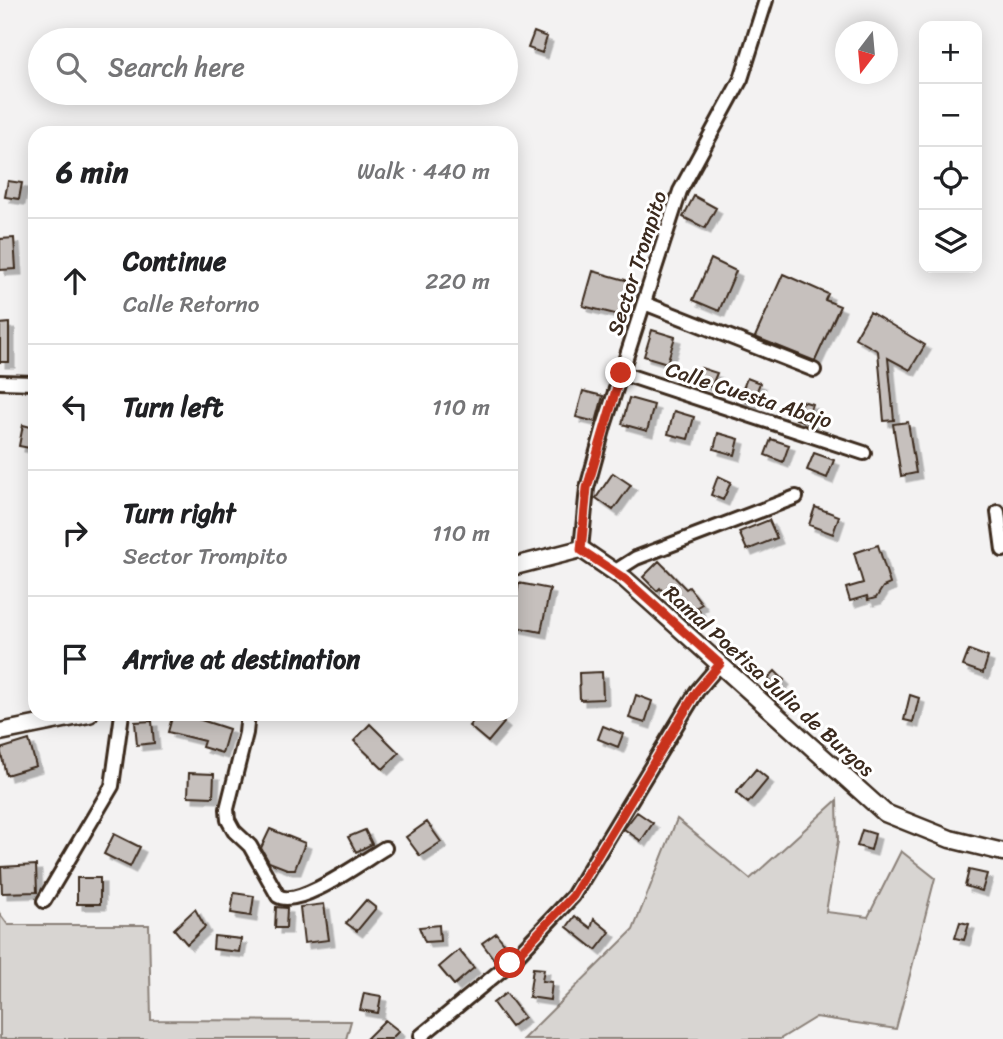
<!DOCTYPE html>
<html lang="en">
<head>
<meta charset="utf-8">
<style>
	body { margin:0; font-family:Sriracha,sans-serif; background:#f2f2f2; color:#202124 }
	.controls { position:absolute; right:21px; top:21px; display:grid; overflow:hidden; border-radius:14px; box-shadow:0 4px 18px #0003 }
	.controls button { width:63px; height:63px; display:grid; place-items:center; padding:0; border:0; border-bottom:2px solid #e0e0e0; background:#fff; color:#202124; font:35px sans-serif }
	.compass { position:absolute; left:835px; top:21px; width:63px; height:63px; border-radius:50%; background:#fff; box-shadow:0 4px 18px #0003; rotate:196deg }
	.stop { position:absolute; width:21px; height:21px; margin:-16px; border:5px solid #c8321e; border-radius:50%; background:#fff }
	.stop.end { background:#c8321e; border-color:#fff; box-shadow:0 2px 7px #0008 }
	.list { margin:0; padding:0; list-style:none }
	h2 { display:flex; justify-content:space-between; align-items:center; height:91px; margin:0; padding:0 28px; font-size:30px }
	h2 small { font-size:23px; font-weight:400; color:#757577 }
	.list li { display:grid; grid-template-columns:46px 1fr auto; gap:21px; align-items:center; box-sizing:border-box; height:126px; padding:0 28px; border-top:2px solid #e0e0e0 }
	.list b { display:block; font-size:26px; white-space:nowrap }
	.list p { margin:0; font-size:23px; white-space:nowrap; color:#757577 }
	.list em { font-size:23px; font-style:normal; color:#757577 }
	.icon { flex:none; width:38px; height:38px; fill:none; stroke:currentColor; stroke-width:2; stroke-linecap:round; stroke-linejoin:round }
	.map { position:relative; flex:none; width:1003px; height:1039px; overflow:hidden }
	.search { position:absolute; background:#fff; box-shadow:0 4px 18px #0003; left:28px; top:28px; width:490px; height:77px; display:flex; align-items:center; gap:18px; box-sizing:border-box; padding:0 24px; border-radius:38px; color:#757577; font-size:26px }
	.panel { position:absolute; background:#fff; box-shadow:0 4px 18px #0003; left:28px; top:126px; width:490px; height:595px; border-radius:21px }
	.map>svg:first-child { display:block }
	.green { fill:#d8d5d2; stroke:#8a8078; stroke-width:2 }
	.building { fill:#c6c0bd; stroke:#3b2a1e; stroke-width:2; filter:url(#shadow) }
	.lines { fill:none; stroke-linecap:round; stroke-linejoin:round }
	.minor-casing { stroke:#3b2a1e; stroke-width:18 }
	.tertiary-casing { stroke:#3b2a1e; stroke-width:21 }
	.minor { stroke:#fff; stroke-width:12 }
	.tertiary { stroke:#fff; stroke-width:16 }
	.route { stroke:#c8321e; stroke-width:9 }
	.labels { text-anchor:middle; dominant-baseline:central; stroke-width:6; stroke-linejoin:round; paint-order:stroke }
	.street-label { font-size:21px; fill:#3b2a1e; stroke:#fff }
</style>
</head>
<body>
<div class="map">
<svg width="1003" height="1039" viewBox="0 0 1003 1039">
	<defs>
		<filter id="shadow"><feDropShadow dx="5.5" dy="5.5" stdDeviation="0" flood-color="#0004"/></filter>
	</defs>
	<rect width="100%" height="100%" fill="#f3f2f2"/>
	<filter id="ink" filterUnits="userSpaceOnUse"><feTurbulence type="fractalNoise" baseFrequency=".0143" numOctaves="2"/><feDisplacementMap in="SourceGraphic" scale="14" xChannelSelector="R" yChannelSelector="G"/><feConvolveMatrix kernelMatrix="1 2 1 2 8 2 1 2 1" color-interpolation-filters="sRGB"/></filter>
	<g filter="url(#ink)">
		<!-- green -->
		<path class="green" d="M837,800L838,841L826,912L868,917L901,851L935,878L896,1029L816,1017L780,1039H523L633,930L677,819L750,879Z
			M0,914L8,925H149L151,1020L351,1021L346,1039H0Z"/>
		<!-- building -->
		<path class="building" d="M534,32L547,37L542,53L528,48Z
			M8,181L22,183L19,199L5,197Z
			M694,196L716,208L705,228L683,217Z
			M14,238L16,269L0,270V239Z
			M711,259L736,271L719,311L693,300Z
			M593,271L636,283L627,317L583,306Z
			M783,274L828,294L825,300L840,306L815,361L755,337Z
			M870,312L925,345L910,370L888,358L894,420L884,421L878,351L855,338Z
			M9,323V362H0V324Z
			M652,330L675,337L667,363L644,356Z
			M701,368L717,373L711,387L697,382Z
			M747,378L760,383L752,403L739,399Z
			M583,391L603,396L596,422L576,417Z
			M629,398L654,405L647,431L622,424Z
			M802,401L812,404L809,412L814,413L811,423L796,419Z
			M674,411L694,417L688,439L668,434Z
			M908,422L916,473L901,476L893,424Z
			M23,425L35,428V449L19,446Z
			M718,433L739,439L735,455L714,449Z
			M771,439L789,445L783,462L765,455Z
			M814,453L834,460L827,478L807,470Z
			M613,473L631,485L613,510L596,498Z
			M718,476L731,482L723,500L711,495Z
			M815,507L839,516L833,534L809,525Z
			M769,520L777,538L747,550L739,532Z
			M878,545L890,584L883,587L876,598L868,600L867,596L850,601L846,588L863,583L854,553Z
			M659,561L686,589L689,587L702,604L697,607L700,611L687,621L660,588L657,591L643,577Z
			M519,583L550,589L541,632L511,626Z
			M969,650L988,657L983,673L963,666Z
			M775,671L784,680L776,687L768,678Z
			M602,672L603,699L580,700L579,673Z
			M636,695L652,701L645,723L629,718Z
			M910,695L919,698L913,722L904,720Z
			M173,714H196L195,718L229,729L222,753L202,747L204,741L168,732Z
			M479,714H493L504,723L488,742L469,726Z
			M152,721L154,743L137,745L135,722Z
			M370,724L399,753L383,769L354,741Z
			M603,726L623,734L618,747L598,739Z
			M29,740L36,766L6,775L0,749Z
			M756,769L768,779L748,803L736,793Z
			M189,773L214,774L213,797L188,796Z
			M637,812L653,823L641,841L624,829Z
			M427,822L441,842L420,856L406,837Z
			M270,829L305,843L295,869H287L269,862L261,848Z
			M365,830L372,844L356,852L348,837Z
			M862,830L875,834L871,850L857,846Z
			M114,834L140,847L130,867L104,854Z
			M36,865L37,892L2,893L1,867Z
			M969,870L987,874L982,891L965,886Z
			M77,878H100V904H77Z
			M234,893L254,896L251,916L231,913Z
			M366,900L376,908L357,931L346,923Z
			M324,904L329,940L304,943L300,907Z
			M276,907L287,908L286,928H275Z
			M195,909L205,927L187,944L174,929Z
			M575,916L591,928L594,919L610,932L596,950L567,927Z
			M960,922L969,924L964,940L955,938Z
			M439,925L440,941L425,942L419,927Z
			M496,933L510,951L496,962L482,943Z
			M214,936L241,939L239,952L213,949Z
			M459,950L474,968L454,985L439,967Z
			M533,968L544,969L542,981L552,982L550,1000L529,997Z
			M364,993L381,996L378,1013L360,1010Z
			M506,993L524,1017L511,1027L493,1003Z
			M385,1020L399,1031L391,1039H366Z"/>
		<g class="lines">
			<!-- minor casing -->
			<g class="minor-casing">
				<path id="minor" d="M644,303L814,370
					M621,373L864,453
					M0,382L35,383
					M998,512L1003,550
					M581,549L587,488L604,426L680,191L741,79L766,0
					M614,572L636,558L796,497
					M248,714L246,733L227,809L228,820L234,831L250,846L278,896C299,909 364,860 385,848
					M44,901L112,786L122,714
					M421,1036L510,963L573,896L697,691L720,664"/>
			</g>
			<!-- tertiary casing -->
			<g class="tertiary-casing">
				<path id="tertiary" d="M511,567L581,549L625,579L885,813L950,839L1003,852
					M0,732L89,714"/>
			</g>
			<!-- minor -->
			<use href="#minor" class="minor"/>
			<!-- tertiary -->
			<use href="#tertiary" class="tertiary"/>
		</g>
	</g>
	<g class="lines" filter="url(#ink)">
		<!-- route -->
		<path class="route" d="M510,963L573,896L697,691L720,664L625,579L581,550L587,488L621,373"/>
	</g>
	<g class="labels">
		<!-- street labels -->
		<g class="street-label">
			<text transform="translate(637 263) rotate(-72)">Sector Trompito</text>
			<text transform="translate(749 395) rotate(18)">Calle Cuesta Abajo</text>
			<text transform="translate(769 681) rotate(42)">Ramal Poetisa Julia de Burgos</text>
		</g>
	</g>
</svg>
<div class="controls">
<button>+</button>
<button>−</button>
<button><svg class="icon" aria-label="locate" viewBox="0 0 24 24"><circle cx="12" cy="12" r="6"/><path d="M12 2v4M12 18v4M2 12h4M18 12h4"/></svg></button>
<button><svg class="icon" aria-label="layers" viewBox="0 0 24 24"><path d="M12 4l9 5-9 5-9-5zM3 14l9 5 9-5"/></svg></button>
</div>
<svg class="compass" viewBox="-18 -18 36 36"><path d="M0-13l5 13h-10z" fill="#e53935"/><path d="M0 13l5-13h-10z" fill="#757577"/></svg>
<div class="stop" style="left:510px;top:963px"></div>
<div class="stop end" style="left:621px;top:373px"></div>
<div class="search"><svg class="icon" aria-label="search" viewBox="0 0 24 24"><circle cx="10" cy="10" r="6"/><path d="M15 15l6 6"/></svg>Search here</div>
<section class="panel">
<h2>6 min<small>Walk · 440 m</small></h2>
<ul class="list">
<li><svg class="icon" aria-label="ahead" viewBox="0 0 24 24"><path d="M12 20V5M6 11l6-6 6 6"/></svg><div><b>Continue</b><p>Calle Retorno</p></div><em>220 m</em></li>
<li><svg class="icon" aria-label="left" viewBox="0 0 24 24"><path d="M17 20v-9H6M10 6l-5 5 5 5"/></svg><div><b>Turn left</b></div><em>110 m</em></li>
<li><svg class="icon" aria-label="right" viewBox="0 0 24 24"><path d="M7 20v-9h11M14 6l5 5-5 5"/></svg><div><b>Turn right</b><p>Sector Trompito</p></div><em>110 m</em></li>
<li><svg class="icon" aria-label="arrive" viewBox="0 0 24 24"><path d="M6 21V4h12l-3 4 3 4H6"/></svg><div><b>Arrive at destination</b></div></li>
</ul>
</section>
</div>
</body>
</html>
